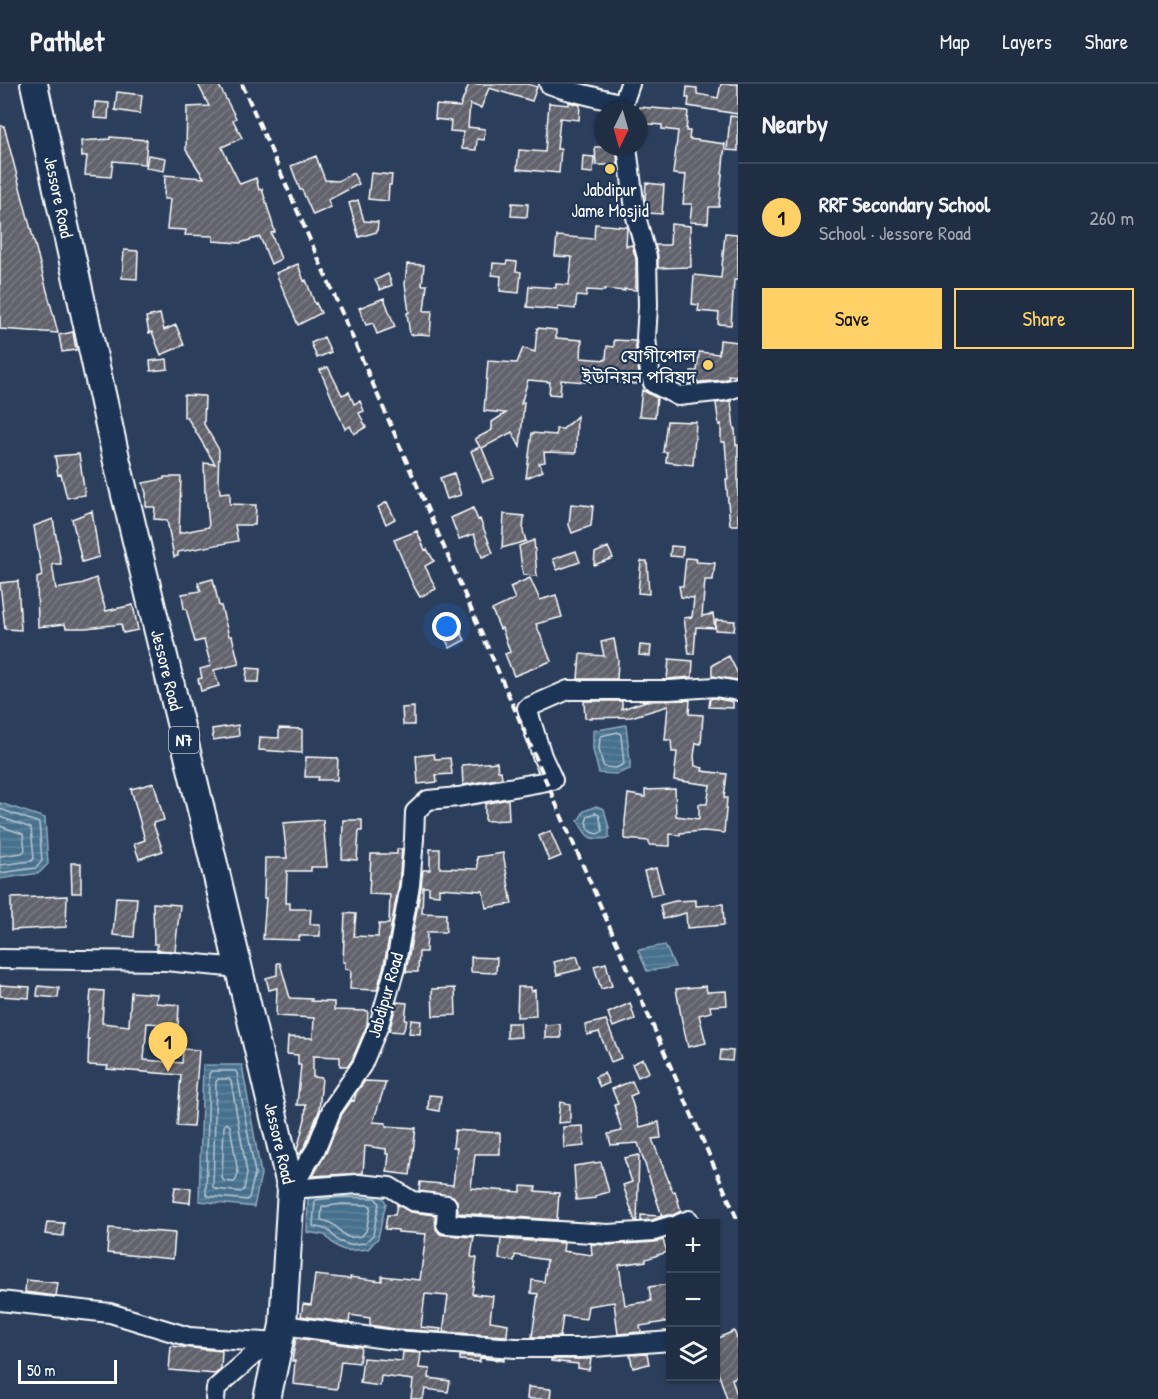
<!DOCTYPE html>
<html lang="en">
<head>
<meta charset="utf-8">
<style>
	body { margin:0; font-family:"Patrick Hand","Noto Sans Bengali",sans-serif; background:#2d3a4f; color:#f1f3f6 }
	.controls { position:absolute; right:18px; bottom:18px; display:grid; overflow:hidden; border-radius:0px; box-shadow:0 2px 4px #0004 }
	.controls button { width:54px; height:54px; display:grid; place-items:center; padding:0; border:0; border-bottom:2px solid #3d4a5d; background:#202e44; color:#f1f3f6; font:30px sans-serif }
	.compass { position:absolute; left:594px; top:18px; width:54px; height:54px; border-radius:50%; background:#202e44; box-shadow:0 2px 4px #0004; rotate:185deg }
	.scale { position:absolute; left:18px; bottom:15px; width:99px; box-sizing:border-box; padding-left:6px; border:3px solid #fff; border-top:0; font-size:16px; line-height:21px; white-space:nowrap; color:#fff; -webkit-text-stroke:4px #1d3557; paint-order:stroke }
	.you { position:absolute; left:447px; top:543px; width:21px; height:21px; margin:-15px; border:4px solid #fff; border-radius:50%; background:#1a73e8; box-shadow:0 0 0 9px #1a73e833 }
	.badge { display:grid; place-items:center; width:39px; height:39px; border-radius:50%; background:#ffd166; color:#111; font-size:20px; font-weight:700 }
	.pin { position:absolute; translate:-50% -50px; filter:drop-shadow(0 2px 3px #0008) }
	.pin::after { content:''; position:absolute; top:32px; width:21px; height:18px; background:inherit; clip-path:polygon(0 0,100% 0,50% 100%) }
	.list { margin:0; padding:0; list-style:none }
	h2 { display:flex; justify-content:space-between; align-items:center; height:78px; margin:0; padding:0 24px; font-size:26px }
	h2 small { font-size:20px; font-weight:400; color:#a2a8b2 }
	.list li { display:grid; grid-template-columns:39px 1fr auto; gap:18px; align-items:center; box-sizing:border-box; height:108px; padding:0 24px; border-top:2px solid #3d4a5d }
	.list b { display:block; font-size:22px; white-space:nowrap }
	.list p { margin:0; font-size:20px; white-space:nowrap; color:#a2a8b2 }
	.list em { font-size:20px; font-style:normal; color:#a2a8b2 }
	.actions { display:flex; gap:12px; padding:18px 24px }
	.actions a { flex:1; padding:14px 0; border:2px solid #ffd166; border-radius:0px; text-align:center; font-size:21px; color:#ffd166 }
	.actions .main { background:#ffd166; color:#111 }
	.icon { flex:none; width:33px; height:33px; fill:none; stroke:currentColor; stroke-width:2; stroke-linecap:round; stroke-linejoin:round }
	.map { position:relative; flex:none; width:738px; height:1315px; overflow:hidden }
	header { display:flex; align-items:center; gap:36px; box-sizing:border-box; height:84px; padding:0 30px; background:#202e44; border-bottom:2px solid #3d4a5d }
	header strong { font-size:28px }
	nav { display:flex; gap:33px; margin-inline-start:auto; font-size:21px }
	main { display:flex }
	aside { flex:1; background:#202e44 }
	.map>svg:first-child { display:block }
	.water { fill:url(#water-rules); stroke:#90a9bb; stroke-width:1.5 }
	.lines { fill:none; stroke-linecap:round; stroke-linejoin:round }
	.shore { stroke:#b5c6d1; stroke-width:1.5 }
	.building { fill:url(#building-hatch); stroke:#fff; stroke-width:1.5 }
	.minor-casing { stroke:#fff; stroke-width:22 }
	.highway-casing { stroke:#fff; stroke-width:30 }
	.minor { stroke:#1d3557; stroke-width:18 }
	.highway { stroke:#1d3557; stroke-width:26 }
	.rail { stroke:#fff; stroke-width:4; stroke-dasharray:9 4.5; stroke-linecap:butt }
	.poi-dot { fill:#ffd166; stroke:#1d3557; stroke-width:2 }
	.labels { text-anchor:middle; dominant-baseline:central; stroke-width:4.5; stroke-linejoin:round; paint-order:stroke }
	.shield { fill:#1d3557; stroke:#bbc2cd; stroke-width:1.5 }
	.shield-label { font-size:16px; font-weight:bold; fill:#fff }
	.poi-label { font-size:18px; fill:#fff; stroke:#1d3557 }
	.street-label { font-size:18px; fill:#fff; stroke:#1d3557 }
</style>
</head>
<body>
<header>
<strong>Pathlet</strong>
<nav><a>Map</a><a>Layers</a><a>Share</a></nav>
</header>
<main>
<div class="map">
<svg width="738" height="1315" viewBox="0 0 738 1315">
	<defs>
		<pattern id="water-rules" width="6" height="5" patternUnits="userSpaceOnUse" patternTransform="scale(1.5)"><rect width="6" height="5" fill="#46708d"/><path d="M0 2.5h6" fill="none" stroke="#62859e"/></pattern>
		<pattern id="building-hatch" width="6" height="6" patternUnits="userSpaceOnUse" patternTransform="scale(1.5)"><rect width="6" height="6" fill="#62626c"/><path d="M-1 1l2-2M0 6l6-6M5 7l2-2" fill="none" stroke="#7a7a82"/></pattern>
	</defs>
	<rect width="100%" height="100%" fill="#2b3e5b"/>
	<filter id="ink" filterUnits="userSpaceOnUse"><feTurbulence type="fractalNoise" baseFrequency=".0167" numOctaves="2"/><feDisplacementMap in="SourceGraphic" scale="12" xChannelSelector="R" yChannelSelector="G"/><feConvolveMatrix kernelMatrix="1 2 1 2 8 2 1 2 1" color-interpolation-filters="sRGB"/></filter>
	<g filter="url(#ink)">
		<!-- water -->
		<path class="water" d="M626,641L630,677V685L617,690L599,689L593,666V647Z
			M0,719L45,734L48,780L39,789L0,795Z
			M596,722L604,725L609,744V754C589,757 587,754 578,737L584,727Z
			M665,861L675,883L647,887L638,866Z
			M203,981H242L261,1090L254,1123L199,1117Z
			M380,1108L386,1119L378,1154L368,1165C346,1168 340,1169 325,1151L307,1148L308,1110Z"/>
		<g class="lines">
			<!-- shore -->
			<path class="shore" d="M618,648L621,651L624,680L616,684L605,683L603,681L599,665L600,653L601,652Z
				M0,725L39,739L42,777L36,784L0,789
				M595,729L599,731L603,747C594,754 589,746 586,738L588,732Z
				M0,733L31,744L34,774L32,777L0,781
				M0,742L23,750L25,766L22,769L0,772
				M211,987H235L237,989L255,1089L249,1114L247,1116L208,1112L206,1110L209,990Z
				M218,995H229L231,997L247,1089L244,1106L241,1108L216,1105L213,1103L216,998Z
				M227,1039L230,1042L238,1089L236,1096L234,1098L224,1097L222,1094L224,1042Z
				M342,1113L375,1114L379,1119L373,1151L365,1159L349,1161L338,1157L328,1146L313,1142L315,1116Z
				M342,1120L368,1121L371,1122L366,1147L362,1152C344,1155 347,1153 335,1142C331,1138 326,1137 321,1136L322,1123Z"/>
		</g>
		<!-- building -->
		<path class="building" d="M198,0H218L236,34L233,36L242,54L222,63L223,66L240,100L256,94L259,106L262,105L275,148L271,149L281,175L271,180L260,153L240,159L213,157V152L185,151L186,146L167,145L170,115H164L165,91L204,94L186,66L187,23L209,22Z
			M469,0H528L537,3L532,17L489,4L481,24L470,20L468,43L485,45L484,56L477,55L476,66L462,65L463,48L450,47L451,37L435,35L436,21L460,23Z
			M721,0H738V30L688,22L689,14H686L687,3L697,4V10L718,14Z
			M117,8L142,11L140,30L115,26Z
			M95,18L109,19L108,35L94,34Z
			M569,18L580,21L579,36L560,34L557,65H561L559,89L517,85L519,66L545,68L549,19L569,21Z
			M639,23L688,27L686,47H690L689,55L725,60L719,123H709L708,139L690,138L692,120H683L686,91L673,90L678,47L662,45V41L639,39Z
			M730,32L738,33V67L727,66Z
			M0,42H4L58,249L0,245Z
			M110,53L147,56L145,80L113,77L111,93L85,91L87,72L82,73L81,57L110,55Z
			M595,63H616L618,81H596Z
			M148,71L166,74L164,87L146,84Z
			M316,72L325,96L338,97L353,89L359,100L328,116L331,123L313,131L302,106H300L291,82Z
			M583,72L594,73L593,89L582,88Z
			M371,89L392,91L391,101H389L388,117L368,115Z
			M646,99L664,101L662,130L647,129L645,116Z
			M358,116L364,137L378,138L377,148L359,153L349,119Z
			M512,119L528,120L527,133L511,132Z
			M595,140L627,143L626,162L632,161L636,175V206L624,205L625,207L604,205V207L587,206L586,213L577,212L575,225L558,223V226L527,223L529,202L556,204V200L569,201L572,173L555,172L557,152L594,155Z
			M671,140L690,142L691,183L658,184V172L655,161H670Z
			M725,149L737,150V156H738V196H734L731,241L718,240L719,229L698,227L699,221L692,220L694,191L721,194Z
			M124,166L138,167L137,195L122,194Z
			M507,177L517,178L516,187L521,188L519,209L500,207L501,192L492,191L493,179L506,180Z
			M298,180L304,197L306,196L315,220L316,219L321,229L298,241L276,189Z
			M407,180L424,181L422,201H427L424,227H432L430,251L419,250L410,251L407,229L409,228L405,200Z
			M388,190L392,201L380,206L375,196Z
			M384,214L395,243L377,250L373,239L366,241L359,224Z
			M160,230L164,246L176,241L184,261L161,271L152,248L149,249L146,233Z
			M537,244L556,246V254L582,256L581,274L606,276L607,262L614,263V256L635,257L639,290L638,300L617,299V291L587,289L586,298L561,296L560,311L549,310L550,298L528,296L521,320L524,318L520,363L512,348L482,364L494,394L483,398L471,367L480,363L475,355L492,346V338L506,329L484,327L488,277L517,279L523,264L535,268Z
			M73,248L76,266L62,268L59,251Z
			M324,253L331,268L317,274L311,259Z
			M720,256L738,258V292L728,291L729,294L723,296L690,299L691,287H697L699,268L719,270Z
			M167,275L168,285L151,287L150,277Z
			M328,283L342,311L349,308L354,320L360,317L364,327L359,329L366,343L354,350L350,342L345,345L320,286Z
			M642,306L657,314L655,333L639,332Z
			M184,311L205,312L204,340L219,366L218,397H219L220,409L230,408V420L256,421L255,441H235L238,457L178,468V472L174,473L167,436L154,435L155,423H146V409L143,399L164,395V393H181L179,449L209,443L206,408H205L204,379L215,380L187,333H184Z
			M731,317L734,345H735L736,361H738V441H730L726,395H728L725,358H721V340L719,341L716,319Z
			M577,332L576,369L544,368L545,378L539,379L543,387L526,394L532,349L556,351V345H563Z
			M667,337L696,338L693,381L666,378L667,368H663Z
			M79,370L85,411L67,414L61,390L58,391L55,372Z
			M454,389L461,411L447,415L440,394Z
			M387,418L395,435L386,440L378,423Z
			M571,420L593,422L591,442L572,449L569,441Z
			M473,424L478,436L480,435L493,469L482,473L474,450L459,455L451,434Z
			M92,427L99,473L82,478L72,435Z
			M504,430L524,432L523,447L526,457L502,464Z
			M53,435L61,480H52L56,505L78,501L96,494L106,527L133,521L138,546L123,549L121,540L86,544H66L65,540L38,543L37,494L42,492L34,442Z
			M417,447L425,466L427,465L434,477L425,482L436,505L420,513L413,501L394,456Z
			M534,456L537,492L523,491L519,462Z
			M671,462L683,463L682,473L670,472Z
			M608,463L613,474L594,481L595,469Z
			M576,467L580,478L557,486L553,475Z
			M686,474L697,475L696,478L715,479L713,496H705L702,532L713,530L715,544L696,543L694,570H689L684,534L692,533L694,514L681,513L679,502H683Z
			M641,477H647L649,510L638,509Z
			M530,494L540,516L556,511L562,533L536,540L551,577L514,592L505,570L510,568L502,544L500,545L492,526L515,515L510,503Z
			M213,495L219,522H221L229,552H232L239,580L214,586L219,602L201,607L198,595L202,594L200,585L211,582L204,556L195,558L186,525H184L182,510L201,507L198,499Z
			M18,497L21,546L5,545L0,499Z
			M716,536L735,537L734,547L715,546Z
			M455,537L465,556L450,564L440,545Z
			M614,555L618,576L617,595H578L580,570L604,572L601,558Z
			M640,561L651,562L650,572L639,571Z
			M729,572L738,590V596L712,592V581Z
			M669,575L693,577L692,593L667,595Z
			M247,584L260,585L259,598H246Z
			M714,614L733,618V624L709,623L710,615Z
			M690,616L689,630L703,631L701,660L696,659L694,672L695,682L703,684L702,687L727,690L724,714H727L724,749L704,747L680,749V751L670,750V762L649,761V757L625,755V737L628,710L645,713V706L675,705L676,732L699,735V720H707L710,701L674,696L677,668H672L671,656H665L668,622L631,633L585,634L584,617H622V625L646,617Z
			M414,623V641H403L402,624Z
			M238,641L239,652L213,656L212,645Z
			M279,644L302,645V669L259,666L260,653L279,654Z
			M434,670L435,675L450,674L452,690L436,691L437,698L418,700L416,672Z
			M306,673L338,674L337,696H318L319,693H305Z
			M497,678L498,687H501L502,694L463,701L462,681Z
			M154,699L164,736L153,739L163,767L139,775L134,760L145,756L131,705Z
			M508,715L509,736L485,737V720Z
			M323,736L327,783H311V787H287L286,819H290V825H311L310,840H320V852H299V856L263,855L266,814H264L265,774H287L283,739Z
			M343,736H362V747H359L357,776L342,775Z
			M550,747L561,772L549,777L539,752Z
			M397,765H402L399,800L384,881L377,906L350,905L351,886L345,885V878H343L345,829L356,830L354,852L378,853L379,840H389L390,811L369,810L371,770H397Z
			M430,765H440V784L478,785L477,773L503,769L512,820L486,824L483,807L439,804V811L429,810V803H423L422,829L446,830V848H427L426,868H419L418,888H406L421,803L423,786H430Z
			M71,779H81V809H72Z
			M656,784L663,809L651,812L644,787Z
			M67,812L66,843L11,846V814Z
			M116,813L137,814L134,853L113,851Z
			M696,816V822L723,820L724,841L687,844L686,829L663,835L660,821L675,817Z
			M153,819L180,821L175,867L157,866V860H154Z
			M577,872L581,885L557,891L554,878Z
			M471,873L497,874L496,889L471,888Z
			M277,879H280L290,914L312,915L311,917L334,918V926L368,927L367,941L352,976L348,982H340V973L313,972V993L322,994L319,1027L306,1060L300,1070L298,1069L297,1066L305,1035L306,1021H297L301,981H298V971L287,970L288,953L313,954L314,934L276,932L277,904L269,906L266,894L277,891Z
			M606,879L612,902L601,905L594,882Z
			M0,901L30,903L29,914L0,912Z
			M38,902L59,904L58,914L37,912Z
			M706,902L707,908L726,907L727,921L710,922L711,928L699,931L706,959L688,963L682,937L676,905Z
			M518,903H531V907L535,906L536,932L517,933Z
			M455,904L456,931L433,932L432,905Z
			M91,906L104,907L102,939L129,942L131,908L157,910L156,919L179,921L178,941L147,939L144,976L182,979L183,965L199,966L193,1043L177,1042L181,991L107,985L108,982L88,981L89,955H87Z
			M397,918L407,919L405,936H407L403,948L389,947Z
			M630,919L635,935L613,943L608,929Z
			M411,936L421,937L420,950L409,949Z
			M606,936L621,974L611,978L599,948L587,951L585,941Z
			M507,939H520L521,953L507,954Z
			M560,940L561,954H545V941Z
			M721,966L733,967L732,977L720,976Z
			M643,975L649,988L638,993L632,980Z
			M604,989L609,999L600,1003L595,993Z
			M365,997L386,998L373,1038L386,1039V1042L416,1044L410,1091L387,1088L389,1070H386V1065L365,1062L363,1089L313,1092L326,1069L342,1030L352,1016L354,1017L356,1009Z
			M632,997L637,1009L630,1012L640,1043L659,1038L661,1054L652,1055L673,1108L675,1107L681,1127L673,1131H667L652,1136L641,1137V1131L662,1132L638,1059L611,1061L608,1050L622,1047L614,1021L618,1020L612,1005Z
			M429,1011L441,1012L439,1027L428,1025Z
			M560,1018L570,1020V1038L558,1039Z
			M583,1042L584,1062L564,1064L563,1043Z
			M455,1046L500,1049V1070H475L471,1104L521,1108V1102L536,1103L535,1107L559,1109L557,1136L458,1129L457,1117L453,1112L419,1107L420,1098L453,1101L457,1064L453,1063Z
			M639,1071L637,1137H635L623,1101L632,1098L624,1074Z
			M601,1078L609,1108L595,1112L596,1114L576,1116L574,1082Z
			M175,1103L191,1104L190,1119L173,1117Z
			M397,1120L410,1128L435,1131L436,1145L440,1150L445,1151L474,1153L471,1173L477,1174L472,1210L493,1212L490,1237L508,1240L507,1252L443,1248L448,1212L425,1210L421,1243L441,1245L440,1248L395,1245L370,1241V1234L350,1231L349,1239L301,1232L303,1220L311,1221L315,1191L350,1195V1193L382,1197V1192L420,1196L426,1150L398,1148V1146L385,1145L387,1131H395Z
			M47,1138L64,1139L63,1152L45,1150Z
			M109,1144L175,1149L173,1175L107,1169Z
			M501,1155L564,1159L563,1167L592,1171L591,1160L609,1161L655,1158L663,1156L667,1168L646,1175V1177L619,1181L625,1221L651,1217L649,1203L670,1200V1237L640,1242L641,1248L618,1250L614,1218L588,1222L586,1235L563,1232L560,1253H532L538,1210L531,1209L532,1196L544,1198L547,1176L515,1171L514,1177L499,1175Z
			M26,1196L58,1199L56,1212L25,1208Z
			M734,1247L738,1257V1292L732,1295L738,1315H727L716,1282V1255Z
			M296,1254L361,1263L359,1279L341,1277L337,1305L293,1300L295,1277H292Z
			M171,1262L222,1267L221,1285L215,1290L169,1286Z
			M403,1268L421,1269L419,1284L430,1285L429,1294L450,1297L448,1308L425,1305L423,1315H411L413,1296L381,1292L380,1302L360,1299L363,1274L402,1277Z
			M647,1270L649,1280L633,1284L630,1271Z
			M460,1272L504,1275V1277L480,1274V1278L460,1276Z
			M551,1275H591L589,1286L578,1284V1280L551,1277Z
			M528,1303L551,1305L550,1315H527Z"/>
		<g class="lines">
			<!-- minor casing -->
			<g class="minor-casing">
				<path id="minor" d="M549,0L563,5L623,20L624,27
					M623,20L630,0
					M627,63L636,133L647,173L648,222L646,254L650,289L653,299L678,312L725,307L738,303
					M0,875L165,877L239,884
					M679,1140L689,1136
					M670,1142L654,1147L608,1150L446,1140L447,1121L412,1117L390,1103L358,1100L291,1105L316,1065L332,1025L362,981L379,941L395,884L410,801L414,755L415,728L428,716L458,713L553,696L542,672L527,624L568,606H670L715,603L738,607
					M0,1217L110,1229L189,1253L279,1259
					M283,1241L394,1256L516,1264H581L670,1257
					M215,1315L216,1304L267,1259"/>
			</g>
			<!-- highway casing -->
			<g class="highway-casing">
				<path id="highway" d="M34,0L117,378L205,742L291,1105L283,1241L267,1315"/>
			</g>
			<!-- minor -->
			<use href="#minor" class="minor"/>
			<!-- highway -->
			<use href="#highway" class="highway"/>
			<!-- rail -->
			<path class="rail" d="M242,0L738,1137"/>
		</g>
	</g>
	<!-- markers -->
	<g class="poi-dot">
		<circle cx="610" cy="85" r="6"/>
		<circle cx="708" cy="281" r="6"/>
	</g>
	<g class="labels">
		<!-- shield labels -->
		<rect class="shield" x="169" y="643" width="30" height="26" rx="4.5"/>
		<g class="shield-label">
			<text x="184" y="656">N7</text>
		</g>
		<!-- poi labels -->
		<g class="poi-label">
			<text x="610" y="105">Jabdipur<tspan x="610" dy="21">Jame Mosjid</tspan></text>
			<text x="696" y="271" text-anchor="end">যোগীপোল<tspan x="696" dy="21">ইউনিয়ন পরিষদ</tspan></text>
		</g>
		<!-- street labels -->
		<g class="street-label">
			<text transform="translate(59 113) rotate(78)">Jessore Road</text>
			<text transform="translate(167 586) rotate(76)">Jessore Road</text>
			<text transform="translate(385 911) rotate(-74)">Jabdipur Road</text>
			<text transform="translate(280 1059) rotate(77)">Jessore Road</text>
		</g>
	</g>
</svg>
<div class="controls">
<button>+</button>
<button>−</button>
<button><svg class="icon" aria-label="layers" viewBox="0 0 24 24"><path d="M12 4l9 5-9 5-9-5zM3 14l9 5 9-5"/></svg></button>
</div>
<svg class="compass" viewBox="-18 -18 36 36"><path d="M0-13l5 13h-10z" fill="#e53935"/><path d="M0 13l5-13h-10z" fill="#a2a8b2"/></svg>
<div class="scale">50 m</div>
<div class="you"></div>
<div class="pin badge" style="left:168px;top:988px">1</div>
</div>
<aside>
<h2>Nearby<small></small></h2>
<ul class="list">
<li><span class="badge">1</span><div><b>RRF Secondary School</b><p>School · Jessore Road</p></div><em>260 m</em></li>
</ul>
<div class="actions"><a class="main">Save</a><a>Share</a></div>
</aside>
</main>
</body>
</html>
